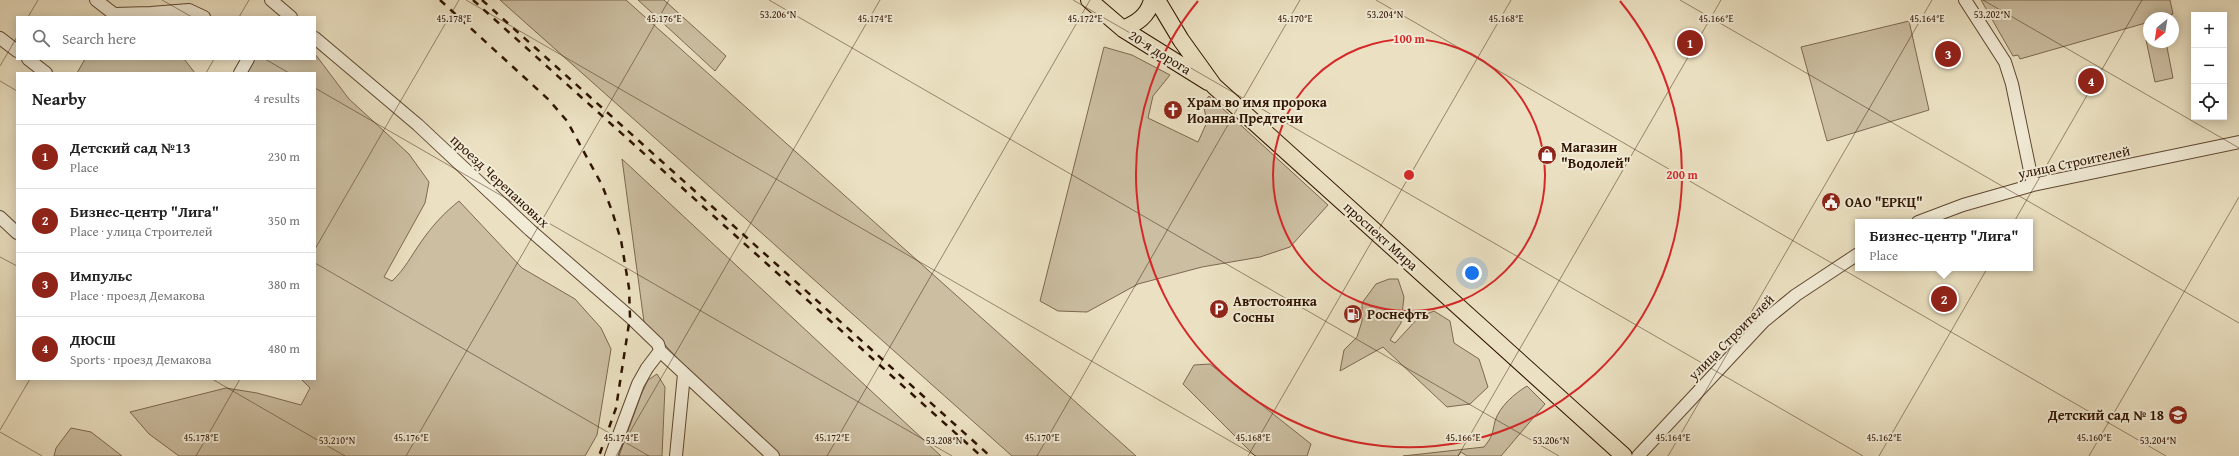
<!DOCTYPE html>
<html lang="en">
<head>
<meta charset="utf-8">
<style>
	body { margin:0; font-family:"Gentium Book Plus",serif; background:#f2f2f2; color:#222 }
	.controls { position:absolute; right:12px; top:12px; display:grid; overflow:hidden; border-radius:0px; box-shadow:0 2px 10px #0003 }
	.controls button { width:36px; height:36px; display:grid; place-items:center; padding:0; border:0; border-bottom:1px solid #e0e0e0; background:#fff; color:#222; font:20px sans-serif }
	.compass { position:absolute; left:2143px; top:12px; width:36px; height:36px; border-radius:50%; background:#fff; box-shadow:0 2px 10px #0003; rotate:210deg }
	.you { position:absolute; left:1472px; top:273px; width:14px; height:14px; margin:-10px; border:3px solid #fff; border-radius:50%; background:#1a73e8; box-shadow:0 0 0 6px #1a73e833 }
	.badge { display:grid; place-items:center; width:26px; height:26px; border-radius:50%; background:#8f2418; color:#fff; font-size:13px; font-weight:700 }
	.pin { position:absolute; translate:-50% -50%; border:2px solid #fff; box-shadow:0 1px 4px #0006 }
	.popup { position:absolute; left:1855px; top:219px; width:178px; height:52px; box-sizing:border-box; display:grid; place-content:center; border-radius:0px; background:#fff; filter:drop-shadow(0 1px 3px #0005); font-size:13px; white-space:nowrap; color:#767676 }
	.popup b { font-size:15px; color:#222 }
	.popup::after { content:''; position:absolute; left:50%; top:100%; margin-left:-8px; border:8px solid transparent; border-top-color:#fff }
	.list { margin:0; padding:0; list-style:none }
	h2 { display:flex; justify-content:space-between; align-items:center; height:52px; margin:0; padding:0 16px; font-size:17px }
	h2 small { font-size:13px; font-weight:400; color:#767676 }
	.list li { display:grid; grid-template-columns:26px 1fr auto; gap:12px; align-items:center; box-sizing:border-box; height:64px; padding:0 16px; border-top:1px solid #e0e0e0 }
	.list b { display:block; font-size:15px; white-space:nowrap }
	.list p { margin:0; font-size:13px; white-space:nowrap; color:#767676 }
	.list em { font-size:13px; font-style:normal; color:#767676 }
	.icon { flex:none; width:22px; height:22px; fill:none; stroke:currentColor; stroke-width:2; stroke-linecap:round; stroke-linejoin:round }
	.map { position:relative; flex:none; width:2239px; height:456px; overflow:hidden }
	.search { position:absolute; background:#fff; box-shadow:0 2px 10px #0003; left:16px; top:16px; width:300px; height:44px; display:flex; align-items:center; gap:10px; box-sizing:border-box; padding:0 14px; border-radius:0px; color:#767676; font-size:15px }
	.panel { position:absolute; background:#fff; box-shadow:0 2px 10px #0003; left:16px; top:72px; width:300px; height:308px; border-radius:0px }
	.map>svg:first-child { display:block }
	.green { fill:#cbbea1; stroke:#7d6850 }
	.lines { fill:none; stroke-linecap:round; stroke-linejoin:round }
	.minor-casing { stroke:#5e4630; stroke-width:14 }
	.major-casing { stroke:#2f1300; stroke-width:18 }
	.minor { stroke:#f2ecd7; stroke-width:12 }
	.major { stroke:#ebe1c2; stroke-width:16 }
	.rail { stroke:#2f1300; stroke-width:2.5; stroke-dasharray:7 7; stroke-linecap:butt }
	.ticks { fill:none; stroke:#2f1300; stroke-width:1; stroke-opacity:0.45 }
	.ring { fill:none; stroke:#d62828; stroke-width:2 }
	.labels { text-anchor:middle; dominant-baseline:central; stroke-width:4; stroke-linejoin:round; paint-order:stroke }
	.street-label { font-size:14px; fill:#2f1300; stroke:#f2ecd7 }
	.poi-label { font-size:14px; font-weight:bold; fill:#2f1300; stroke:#f2ecd7; text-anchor:start }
	.ticks-label { font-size:10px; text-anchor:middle; fill:#2f1300; stroke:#f2ecd7; stroke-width:4; stroke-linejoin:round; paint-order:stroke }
	.centre { fill:#d62828; stroke:#f2ecd7; stroke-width:2 }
	.ring-label { font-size:12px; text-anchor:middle; font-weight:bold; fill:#d62828; stroke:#f2ecd7; stroke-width:4; stroke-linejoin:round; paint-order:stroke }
</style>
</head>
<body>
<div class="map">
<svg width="2239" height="456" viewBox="0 0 2239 456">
	<rect width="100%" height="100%" fill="#ebe1c2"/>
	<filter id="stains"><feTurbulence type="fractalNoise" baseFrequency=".005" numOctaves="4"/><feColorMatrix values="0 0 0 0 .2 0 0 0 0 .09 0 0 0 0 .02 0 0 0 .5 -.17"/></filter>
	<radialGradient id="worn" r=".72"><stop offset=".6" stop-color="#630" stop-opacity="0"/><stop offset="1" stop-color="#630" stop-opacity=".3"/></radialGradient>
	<!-- green -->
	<path class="green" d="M500,0H626L1136,456H1012Z
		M638,0H664L726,56L715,71Z
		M1981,0H2170L2173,14L2161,18H2149V22L2020,59L2018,55L2013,56Z
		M1909,21L1929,110L1827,141L1801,47Z
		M2149,39V42H2166L2173,78L2155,82L2146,40Z
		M1104,47L1132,55L1170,75L1153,96L1148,118L1198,142L1207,122L1203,103L1209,96L1328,205L1290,247L1260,257L1202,267L1138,284L1087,312L1058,311L1040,301Z
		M315,54L349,99L409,154L429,182L425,203L384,277L392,281C405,269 411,256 421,242C432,226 444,213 459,201L522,268L575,299L601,328L611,349L597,435L585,456H179L149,434L130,412L226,388L257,393L301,405L310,388L301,379H315V73H239L247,59H315Z
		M85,59H184L195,73H77Z
		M622,159L941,456H767L644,322Z
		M1389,279H1398L1404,297L1401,323L1390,340L1395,343L1419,317L1434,311L1450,321L1454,343L1479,359L1488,387L1470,404L1447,407L1383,347L1340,371L1344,350L1357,337L1362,321V303L1376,284Z
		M1210,364L1311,444L1307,456H1255L1183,384L1194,365Z
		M657,374L665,387L662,456H619L641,395L648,380Z
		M1527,386L1545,404L1501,456H1467L1461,452L1458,456H1403L1484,447C1493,436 1492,434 1495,421C1500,406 1514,394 1527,386Z
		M71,428L91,432L122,456H54L56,448Z"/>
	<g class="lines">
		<!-- minor casing -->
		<g class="minor-casing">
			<path id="minor" d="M96,0L114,14L151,13L189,10L204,17
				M271,0L291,17
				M1965,0L2005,62L2012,84L2033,185
				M0,38L17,51
				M315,38L418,125L530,230L630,317L658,344L660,351
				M28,59L46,73
				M240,73L248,59
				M0,217L17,233
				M1918,222L1963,205L2033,185L2239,142
				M660,351L773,456
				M611,456L638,384L647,368L660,351
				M676,456L684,374
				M1638,456L1764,321L1796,295L1858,254"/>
		</g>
		<!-- major casing -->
		<g class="major-casing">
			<path id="major" d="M1089,0L1123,29L1208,82
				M1157,0L1181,40L1214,86L1624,456
				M1123,29C1137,23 1148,16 1152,0"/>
		</g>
		<!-- minor -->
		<use href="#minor" class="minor"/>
		<!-- major -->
		<use href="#major" class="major"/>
		<!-- rail -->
		<path class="rail" d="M440,0L549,100L567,121L602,185L612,211L621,240L629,288L630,317L616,408L599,456
			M473,0L981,456
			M482,0L990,456"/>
	</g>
	<!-- ticks -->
	<path class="ticks" d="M162,0L192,17M466,0L1256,456M769,0L1559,456M1073,0L1863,456M1376,0L2166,456M1680,0L2239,323M1983,0L2239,148M28,17L38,0M239,17L249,0M265,59L289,73M0,66L17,37M206,73L214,59M0,81L17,91M315,88L952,456M315,249L459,0M0,257L17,266M315,263L649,456M212,379L345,456M0,430L30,379M0,432L42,456M196,456L240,379M406,456L669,0M616,456L880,0M827,456L1090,0M1037,456L1300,0M1248,456L1511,0M1458,456L1721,0M1668,456L1932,0M1879,456L2142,0M2089,456L2239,197"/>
	<!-- distance rings -->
	<g class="ring">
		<circle cx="1409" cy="175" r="136"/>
		<path d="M1620 1A273 273 0 1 1 1198 1"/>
	</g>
	<!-- icons -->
	<defs>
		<g id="church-disc" transform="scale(1)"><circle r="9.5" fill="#8f2418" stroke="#f2ecd7"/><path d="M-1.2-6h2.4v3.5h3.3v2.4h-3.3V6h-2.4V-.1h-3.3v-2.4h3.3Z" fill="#fff"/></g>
		<g id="shop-disc" transform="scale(1)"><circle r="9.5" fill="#8f2418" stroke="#f2ecd7"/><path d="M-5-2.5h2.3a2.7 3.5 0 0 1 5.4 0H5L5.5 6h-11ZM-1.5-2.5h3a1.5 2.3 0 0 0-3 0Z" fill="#fff"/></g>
		<g id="civic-disc" transform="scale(1)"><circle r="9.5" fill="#8f2418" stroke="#f2ecd7"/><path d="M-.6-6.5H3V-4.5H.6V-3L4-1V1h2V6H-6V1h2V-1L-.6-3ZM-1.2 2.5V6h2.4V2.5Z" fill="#fff"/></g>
		<g id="parking-disc" transform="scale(1)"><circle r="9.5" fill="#8f2418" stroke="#f2ecd7"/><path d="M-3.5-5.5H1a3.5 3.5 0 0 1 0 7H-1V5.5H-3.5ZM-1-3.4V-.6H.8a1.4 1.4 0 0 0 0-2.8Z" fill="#fff"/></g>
		<g id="fuel-disc" transform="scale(1)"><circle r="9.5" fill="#8f2418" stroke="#f2ecd7"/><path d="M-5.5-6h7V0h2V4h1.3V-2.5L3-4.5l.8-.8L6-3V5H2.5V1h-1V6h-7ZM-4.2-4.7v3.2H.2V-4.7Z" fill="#fff"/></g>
		<g id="school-disc" transform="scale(1)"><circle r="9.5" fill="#8f2418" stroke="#f2ecd7"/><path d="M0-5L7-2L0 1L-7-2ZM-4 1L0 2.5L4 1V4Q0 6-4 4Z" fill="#fff"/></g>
	</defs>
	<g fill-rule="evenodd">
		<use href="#church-disc" x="1173" y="110"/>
		<use href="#shop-disc" x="1547" y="155"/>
		<use href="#civic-disc" x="1831" y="202"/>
		<use href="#parking-disc" x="1219" y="309"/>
		<use href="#fuel-disc" x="1353" y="314"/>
		<use href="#school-disc" x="2178" y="415"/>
	</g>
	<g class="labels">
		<!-- street labels -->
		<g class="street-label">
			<text transform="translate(1160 52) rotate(32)">20-я дорога</text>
			<text transform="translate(2074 162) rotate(-12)">улица Строителей</text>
			<text transform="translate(500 181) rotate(43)">проезд Черепановых</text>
			<text transform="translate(1381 236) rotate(42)">проспект Мира</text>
			<text transform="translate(1731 337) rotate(-45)">улица Строителей</text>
		</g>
		<!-- poi labels -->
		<g class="poi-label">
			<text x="1187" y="102">Храм во имя пророка<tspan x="1187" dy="16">Иоанна Предтечи</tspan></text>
			<text x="1561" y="147">Магазин<tspan x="1561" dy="16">"Водолей"</tspan></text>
			<text x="1845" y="202">ОАО "ЕРКЦ"</text>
			<text x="1233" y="301">Автостоянка<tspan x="1233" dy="16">Сосны</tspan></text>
			<text x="1367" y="314">Роснефть</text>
			<text x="2164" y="415" text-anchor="end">Детский сад № 18</text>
		</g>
	</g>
	<g class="ticks-label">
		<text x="778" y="18">53.206°N</text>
		<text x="1385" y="18">53.204°N</text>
		<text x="1992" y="18">53.202°N</text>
		<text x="454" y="22">45.178°E</text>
		<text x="664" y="22">45.176°E</text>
		<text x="875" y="22">45.174°E</text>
		<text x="1295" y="22">45.170°E</text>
		<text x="1506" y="22">45.168°E</text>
		<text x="1927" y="22">45.164°E</text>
		<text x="1085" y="22">45.172°E</text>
		<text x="1716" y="22">45.166°E</text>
		<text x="201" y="441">45.178°E</text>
		<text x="411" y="441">45.176°E</text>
		<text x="621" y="441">45.174°E</text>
		<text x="832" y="441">45.172°E</text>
		<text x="1042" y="441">45.170°E</text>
		<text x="1253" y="441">45.168°E</text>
		<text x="1463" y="441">45.166°E</text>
		<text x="1673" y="441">45.164°E</text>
		<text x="1884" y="441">45.162°E</text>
		<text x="2094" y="441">45.160°E</text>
		<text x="337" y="444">53.210°N</text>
		<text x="944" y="444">53.208°N</text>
		<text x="1551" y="444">53.206°N</text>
		<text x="2158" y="444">53.204°N</text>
	</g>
	<circle cx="1409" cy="175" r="6" class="centre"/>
	<g class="ring-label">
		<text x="1409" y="43">100 m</text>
		<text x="1682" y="179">200 m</text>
	</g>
	<rect width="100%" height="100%" filter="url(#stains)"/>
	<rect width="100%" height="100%" fill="url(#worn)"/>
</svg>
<div class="controls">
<button>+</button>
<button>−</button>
<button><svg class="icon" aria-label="locate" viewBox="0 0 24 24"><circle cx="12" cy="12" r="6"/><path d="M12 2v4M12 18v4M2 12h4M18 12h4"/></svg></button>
</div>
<svg class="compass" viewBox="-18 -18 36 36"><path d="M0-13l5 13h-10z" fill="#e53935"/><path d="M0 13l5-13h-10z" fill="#767676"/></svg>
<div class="you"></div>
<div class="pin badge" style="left:1690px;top:43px">1</div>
<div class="pin badge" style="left:1944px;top:299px">2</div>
<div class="popup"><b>Бизнес-центр &quot;Лига&quot;</b>Place</div>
<div class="pin badge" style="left:1948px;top:54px">3</div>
<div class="pin badge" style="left:2091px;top:81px">4</div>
<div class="search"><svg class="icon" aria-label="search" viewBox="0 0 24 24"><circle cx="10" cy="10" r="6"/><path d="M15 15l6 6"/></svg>Search here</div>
<section class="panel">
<h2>Nearby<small>4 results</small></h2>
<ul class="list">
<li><span class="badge">1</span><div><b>Детский сад №13</b><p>Place</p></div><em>230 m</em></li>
<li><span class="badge">2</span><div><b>Бизнес-центр &quot;Лига&quot;</b><p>Place · улица Строителей</p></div><em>350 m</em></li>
<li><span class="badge">3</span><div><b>Импульс</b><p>Place · проезд Демакова</p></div><em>380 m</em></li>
<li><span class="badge">4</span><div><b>ДЮСШ</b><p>Sports · проезд Демакова</p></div><em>480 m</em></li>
</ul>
</section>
</div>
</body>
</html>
